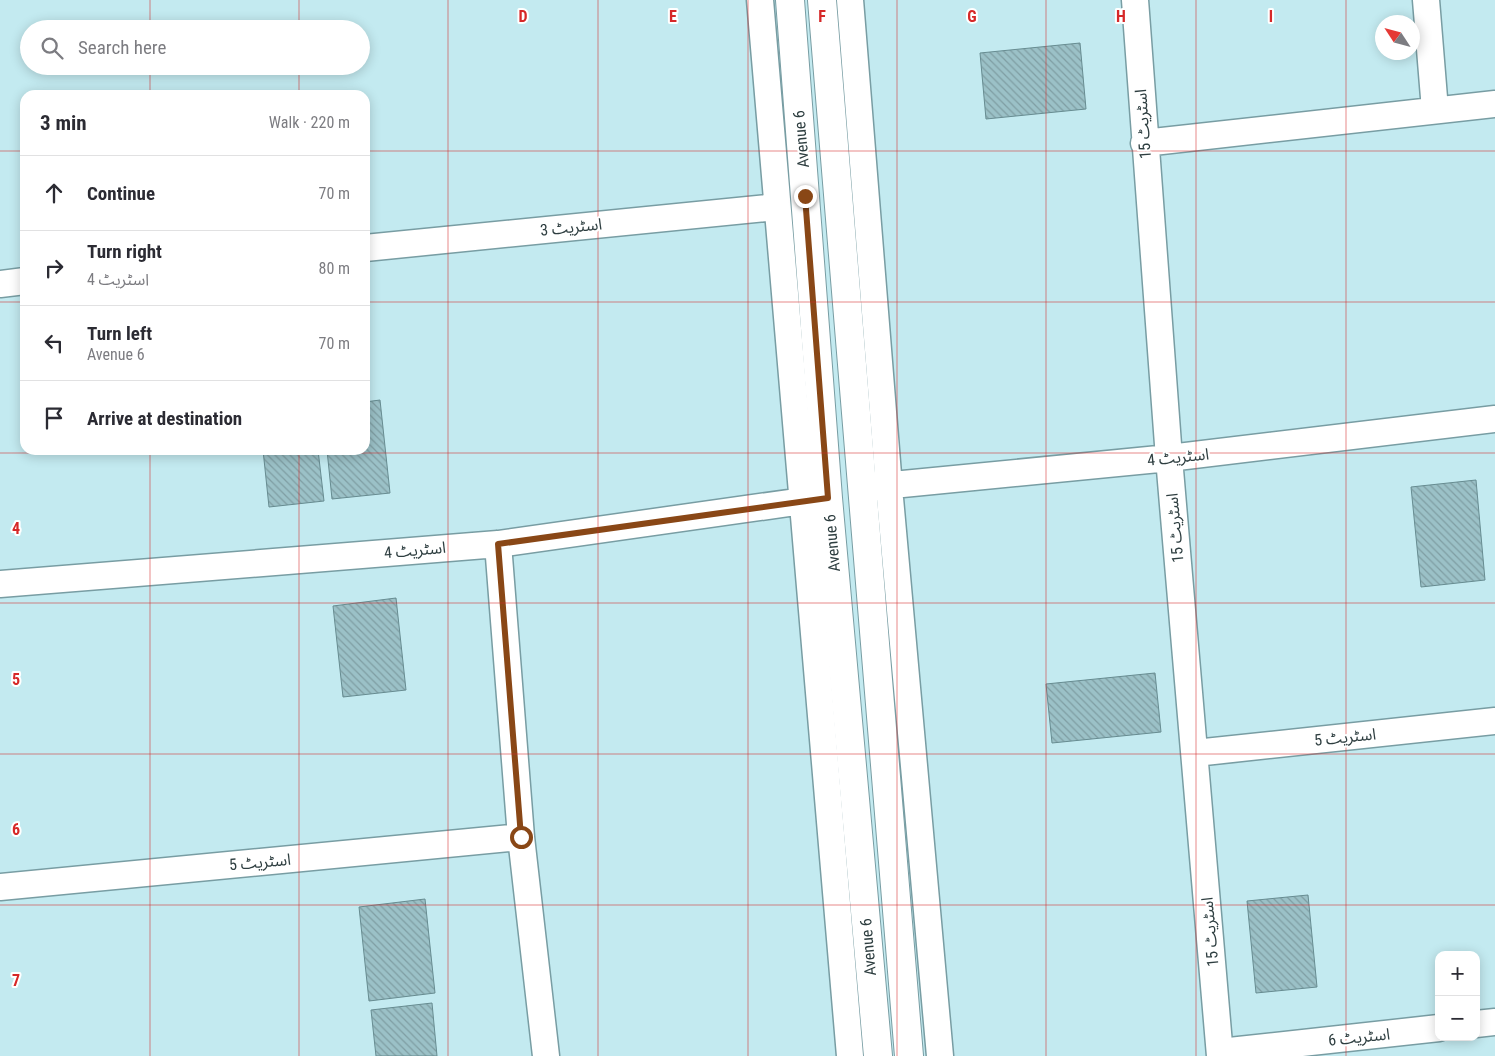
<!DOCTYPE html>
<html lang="en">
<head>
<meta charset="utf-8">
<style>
	body { margin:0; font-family:"Roboto Condensed","Noto Sans Arabic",sans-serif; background:#f2f2f3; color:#2b2b33 }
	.controls { position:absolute; right:15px; bottom:15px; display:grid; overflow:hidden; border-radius:10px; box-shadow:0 2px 12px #0003 }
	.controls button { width:45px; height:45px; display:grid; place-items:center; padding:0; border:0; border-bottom:1px solid #e1e1e2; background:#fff; color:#2b2b33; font:25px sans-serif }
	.compass { position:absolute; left:1375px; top:15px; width:45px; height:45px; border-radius:50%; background:#fff; box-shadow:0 2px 12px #0003; rotate:306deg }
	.stop { position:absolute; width:15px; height:15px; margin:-11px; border:4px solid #894716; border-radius:50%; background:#fff }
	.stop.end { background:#894716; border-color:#fff; box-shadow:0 1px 5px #0008 }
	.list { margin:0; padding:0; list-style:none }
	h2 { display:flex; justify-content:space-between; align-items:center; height:65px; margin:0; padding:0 20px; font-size:21px }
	h2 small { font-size:16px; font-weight:400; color:#7c7c81 }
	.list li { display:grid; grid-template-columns:32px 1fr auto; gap:15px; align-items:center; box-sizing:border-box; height:75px; padding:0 20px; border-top:1px solid #e1e1e2 }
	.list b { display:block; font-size:19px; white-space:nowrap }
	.list p { margin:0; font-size:16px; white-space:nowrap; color:#7c7c81 }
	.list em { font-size:16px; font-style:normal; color:#7c7c81 }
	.icon { flex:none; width:28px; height:28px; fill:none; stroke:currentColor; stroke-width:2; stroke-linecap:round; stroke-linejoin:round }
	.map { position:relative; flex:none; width:1495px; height:1056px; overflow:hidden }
	.search { position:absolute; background:#fff; box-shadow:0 2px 12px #0003; left:20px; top:20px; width:350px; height:55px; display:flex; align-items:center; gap:12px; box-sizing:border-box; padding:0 18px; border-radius:28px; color:#7c7c81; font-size:19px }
	.panel { position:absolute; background:#fff; box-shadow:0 2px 12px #0003; left:20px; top:90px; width:350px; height:365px; border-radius:15px }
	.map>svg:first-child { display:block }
	.building { fill:url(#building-back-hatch); stroke:#678c91 }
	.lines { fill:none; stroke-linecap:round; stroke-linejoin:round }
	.street-casing { stroke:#789da3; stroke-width:29 }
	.secondary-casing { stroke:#789da3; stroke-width:30 }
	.street { stroke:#fff; stroke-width:26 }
	.secondary { stroke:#fff; stroke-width:28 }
	.route { stroke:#894716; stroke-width:6 }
	.grid { fill:none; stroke:#d62828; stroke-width:1; stroke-opacity:0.55 }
	.labels { text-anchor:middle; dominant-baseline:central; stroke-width:4; stroke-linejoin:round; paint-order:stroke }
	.street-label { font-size:16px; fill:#2e3e40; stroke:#fff }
	.grid-label { font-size:16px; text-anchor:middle; font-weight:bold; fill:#d62828; stroke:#fff; stroke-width:4; stroke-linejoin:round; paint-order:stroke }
</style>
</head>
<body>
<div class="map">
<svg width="1495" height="1056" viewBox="0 0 1495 1056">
	<defs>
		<pattern id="building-back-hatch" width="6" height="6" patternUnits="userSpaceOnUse" patternTransform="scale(1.25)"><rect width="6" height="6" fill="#9bc1c7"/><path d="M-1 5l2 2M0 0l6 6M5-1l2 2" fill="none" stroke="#7f9ea3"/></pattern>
	</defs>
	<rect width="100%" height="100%" fill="#c3eaf0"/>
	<!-- building -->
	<path class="building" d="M1080,43L1086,109L986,119L980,53Z
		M380,400L390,493L332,499L327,450H365V402Z
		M263,450H318L324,501L269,507Z
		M1476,480L1485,580L1421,587L1411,487Z
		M396,598L406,690L343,697L333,606Z
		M1155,673L1161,732L1052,743L1046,684Z
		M1308,895L1317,987L1256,993L1247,901Z
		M425,899L435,993L369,1001L359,907Z
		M432,1003L437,1056H376L371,1010Z"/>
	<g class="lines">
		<!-- street casing -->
		<g class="street-casing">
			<path id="street" d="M760,0L850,1056
				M850,0L889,487L940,1056
				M1135,0L1169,458L1220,1056
				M1426,0L1435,110
				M1144,143L1495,104
				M365,248L776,207
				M0,284L25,281
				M872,487L1169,458L1495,419
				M498,544L521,837L546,1056
				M0,584L498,544L817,499
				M1195,753L1495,721
				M0,887L521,837
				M1476,1024L1495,1022
				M1220,1052L1439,1028"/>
		</g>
		<!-- secondary casing -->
		<g class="secondary-casing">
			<path id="secondary" d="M790,0L828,498L878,1056
				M822,0L909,1056"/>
		</g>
		<!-- street -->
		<use href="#street" class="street"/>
		<!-- secondary -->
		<use href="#secondary" class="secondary"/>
	</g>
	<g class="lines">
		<!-- route -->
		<path class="route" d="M521,837L498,544L828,498L805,196"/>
	</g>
	<!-- grid -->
	<path class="grid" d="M150,0V29M299,0V29M448,0V1056M598,0V1056M748,0V1056M897,0V1056M1046,0V1056M1196,0V1056M1346,0V1056M150,66V95M299,66V95M0,151H25M365,151H1495M0,302H25M365,302H1495M150,450V1056M299,450V1056M0,453H1495M0,603H1495M0,754H1495M0,905H1495"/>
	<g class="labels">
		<!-- street labels -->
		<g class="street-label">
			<text transform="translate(1143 124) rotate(-94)">اسٹریٹ 15</text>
			<text transform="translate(801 139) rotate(-95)">Avenue 6</text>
			<text transform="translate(571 227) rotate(-6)">اسٹریٹ 3</text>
			<text transform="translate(1178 457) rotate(-6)">اسٹریٹ 4</text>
			<text transform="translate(1175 528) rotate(-95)">اسٹریٹ 15</text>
			<text transform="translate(832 543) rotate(-95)">Avenue 6</text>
			<text transform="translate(415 550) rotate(-5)">اسٹریٹ 4</text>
			<text transform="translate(1345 737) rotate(-6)">اسٹریٹ 5</text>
			<text transform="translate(260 862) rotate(-5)">اسٹریٹ 5</text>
			<text transform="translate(1210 932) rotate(-95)">اسٹریٹ 15</text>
			<text transform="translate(868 947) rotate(-95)">Avenue 6</text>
			<text transform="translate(1359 1037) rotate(-6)">اسٹریٹ 6</text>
		</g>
	</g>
	<g class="grid-label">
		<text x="523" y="22">D</text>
		<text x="673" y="22">E</text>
		<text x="822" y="22">F</text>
		<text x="972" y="22">G</text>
		<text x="1121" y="22">H</text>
		<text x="1271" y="22">I</text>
		<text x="16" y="534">4</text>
		<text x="16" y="685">5</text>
		<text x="16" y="835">6</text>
		<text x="16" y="986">7</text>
	</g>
</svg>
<div class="controls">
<button>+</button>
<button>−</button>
</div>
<svg class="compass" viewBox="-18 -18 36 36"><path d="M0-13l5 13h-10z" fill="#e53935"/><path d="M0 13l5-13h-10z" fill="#7c7c81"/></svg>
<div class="stop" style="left:521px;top:837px"></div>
<div class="stop end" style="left:805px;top:196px"></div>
<div class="search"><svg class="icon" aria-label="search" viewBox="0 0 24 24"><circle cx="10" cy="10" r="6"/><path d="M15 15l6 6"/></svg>Search here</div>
<section class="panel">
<h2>3 min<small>Walk · 220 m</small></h2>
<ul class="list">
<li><svg class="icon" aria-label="ahead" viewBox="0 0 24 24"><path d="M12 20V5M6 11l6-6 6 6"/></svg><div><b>Continue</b></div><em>70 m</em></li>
<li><svg class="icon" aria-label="right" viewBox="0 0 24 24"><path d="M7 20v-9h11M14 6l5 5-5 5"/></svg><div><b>Turn right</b><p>اسٹریٹ 4</p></div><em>80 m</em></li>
<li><svg class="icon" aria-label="left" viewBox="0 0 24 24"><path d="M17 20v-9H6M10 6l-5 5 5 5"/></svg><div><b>Turn left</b><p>Avenue 6</p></div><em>70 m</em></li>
<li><svg class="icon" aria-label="arrive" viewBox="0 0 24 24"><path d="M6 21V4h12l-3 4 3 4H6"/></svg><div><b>Arrive at destination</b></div></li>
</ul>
</section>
</div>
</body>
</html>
